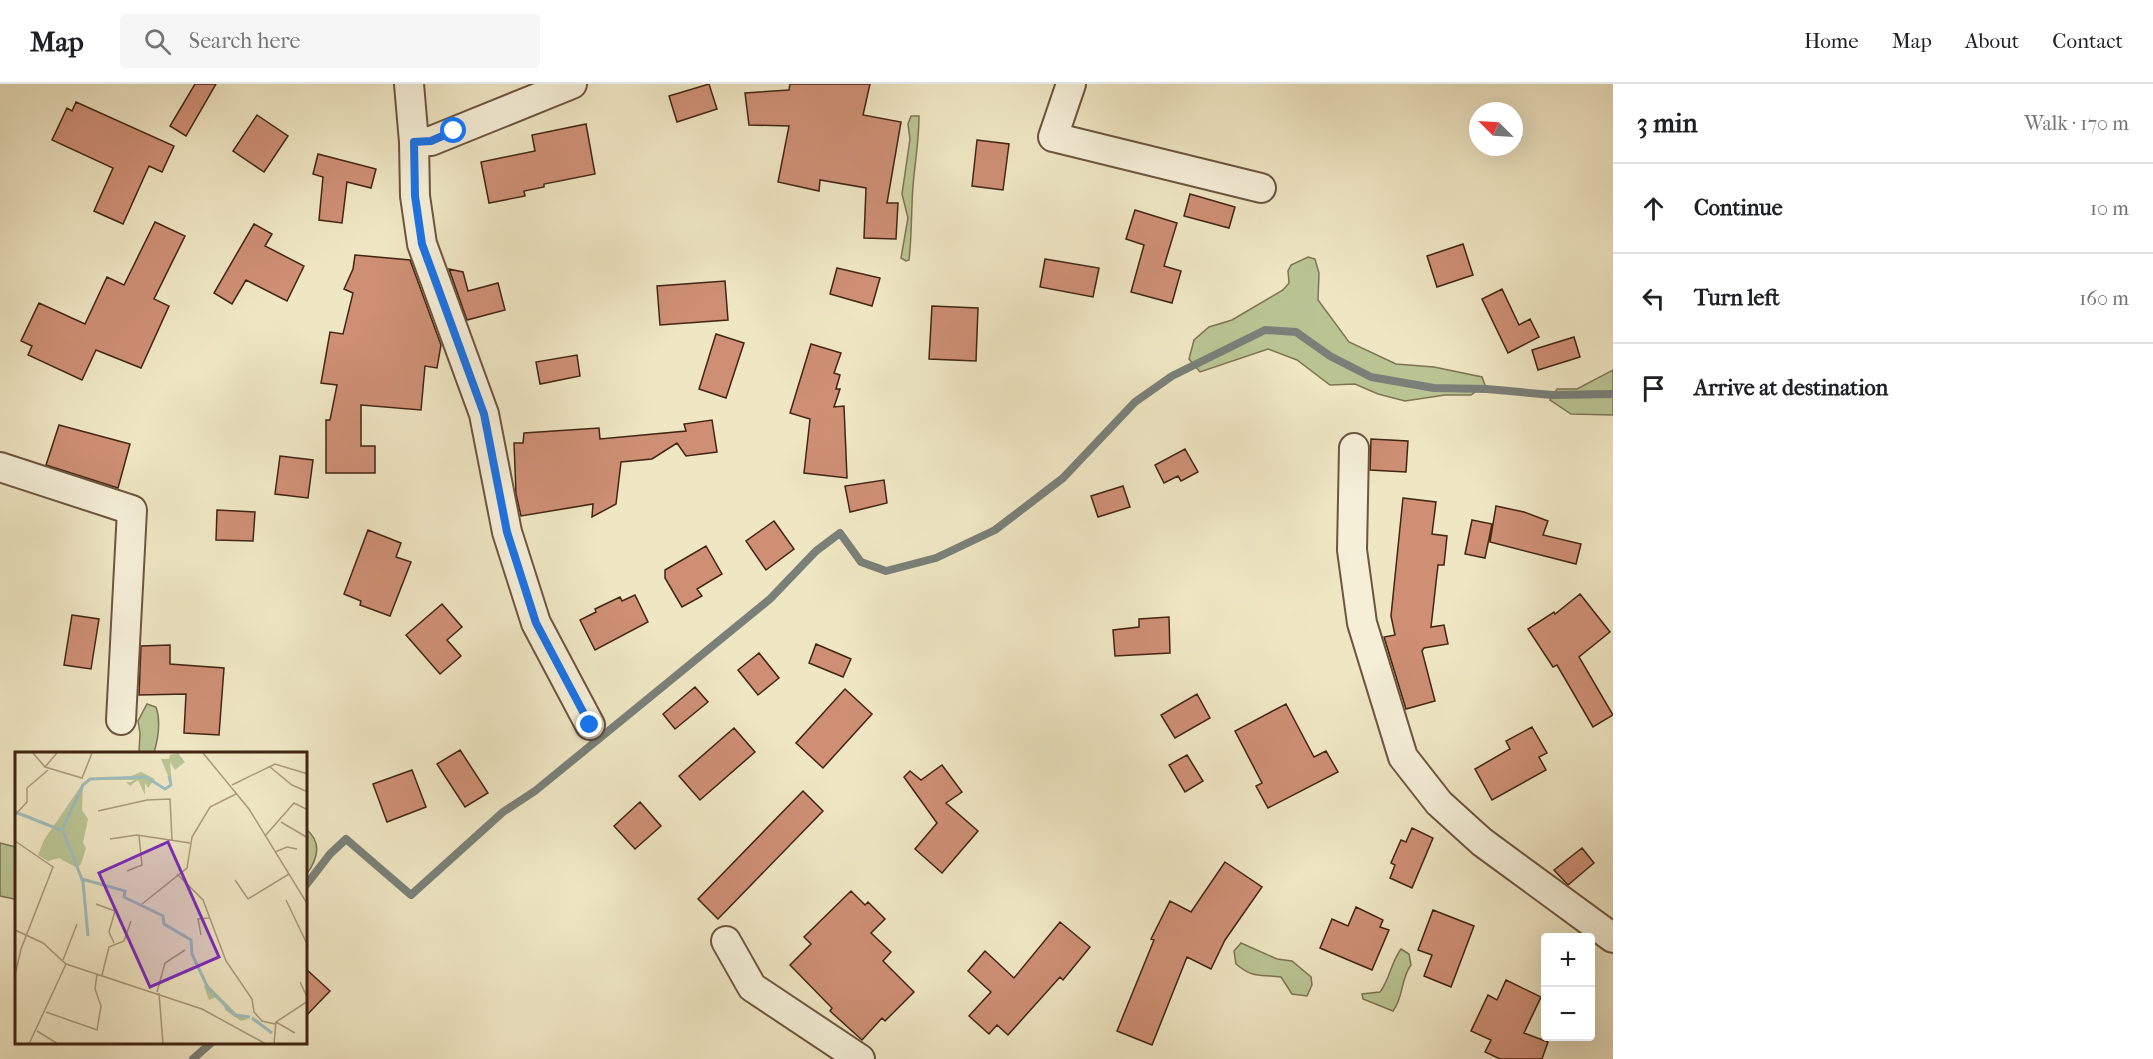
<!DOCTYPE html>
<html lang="en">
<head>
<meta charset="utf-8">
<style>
	body { margin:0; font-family:"IM FELL French Canon",serif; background:#f6f6f6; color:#202124 }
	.controls { position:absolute; right:18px; bottom:18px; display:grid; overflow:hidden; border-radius:6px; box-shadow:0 6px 24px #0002 }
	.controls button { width:54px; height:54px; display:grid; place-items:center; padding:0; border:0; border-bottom:2px solid #e0e0e0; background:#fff; color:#202124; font:30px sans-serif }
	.compass { position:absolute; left:1469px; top:18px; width:54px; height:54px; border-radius:50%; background:#fff; box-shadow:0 6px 24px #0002; rotate:294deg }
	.stop { position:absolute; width:18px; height:18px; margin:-14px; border:4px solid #1a73e8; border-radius:50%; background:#fff }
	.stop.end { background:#1a73e8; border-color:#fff; box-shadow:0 2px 6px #0008 }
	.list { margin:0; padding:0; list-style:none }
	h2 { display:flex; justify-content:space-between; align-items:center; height:78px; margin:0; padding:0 24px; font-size:26px }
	h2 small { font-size:20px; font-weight:400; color:#757577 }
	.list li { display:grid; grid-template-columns:39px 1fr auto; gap:18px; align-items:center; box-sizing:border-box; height:90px; padding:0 24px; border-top:2px solid #e0e0e0 }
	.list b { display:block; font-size:22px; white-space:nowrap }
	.list em { font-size:20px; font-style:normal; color:#757577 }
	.icon { flex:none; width:33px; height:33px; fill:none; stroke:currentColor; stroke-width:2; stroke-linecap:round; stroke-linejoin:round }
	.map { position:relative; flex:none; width:1613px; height:975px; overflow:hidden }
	header { display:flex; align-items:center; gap:36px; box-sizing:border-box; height:84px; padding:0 30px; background:#fff; border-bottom:2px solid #e0e0e0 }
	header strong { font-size:28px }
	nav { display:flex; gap:33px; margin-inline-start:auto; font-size:21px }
	.search { width:420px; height:54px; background:#f6f6f6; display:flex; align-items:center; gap:15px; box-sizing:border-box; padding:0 21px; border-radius:6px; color:#757577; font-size:22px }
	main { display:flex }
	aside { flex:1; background:#fff }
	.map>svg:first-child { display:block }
	.green { fill:#bac493; stroke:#7e7452; stroke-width:1.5 }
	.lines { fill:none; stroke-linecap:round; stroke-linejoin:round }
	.stream { stroke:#7a8079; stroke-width:8 }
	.building { fill:#ce8f75; stroke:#422512; stroke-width:1.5 }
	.minor-casing { stroke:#6d553e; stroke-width:32 }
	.minor { stroke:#f5efd8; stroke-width:28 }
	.route { stroke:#1a73e8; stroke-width:8 }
	.inset-river { fill:none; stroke:#9fbdbe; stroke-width:3 }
	.inset-road { fill:none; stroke:#aa997c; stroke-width:1.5 }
	.view { fill:#7b2cbf; fill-opacity:0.15; stroke:#7b2cbf; stroke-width:3 }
	.inset-edge { fill:none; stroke:#422512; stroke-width:3 }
</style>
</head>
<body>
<header>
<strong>Map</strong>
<div class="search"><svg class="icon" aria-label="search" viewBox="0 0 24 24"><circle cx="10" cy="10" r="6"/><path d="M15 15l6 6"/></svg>Search here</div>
<nav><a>Home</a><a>Map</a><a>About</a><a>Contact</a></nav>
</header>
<main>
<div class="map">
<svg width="1613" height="975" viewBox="0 0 1613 975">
	<rect width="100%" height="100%" fill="#efe6c3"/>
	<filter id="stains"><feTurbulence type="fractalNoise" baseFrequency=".00333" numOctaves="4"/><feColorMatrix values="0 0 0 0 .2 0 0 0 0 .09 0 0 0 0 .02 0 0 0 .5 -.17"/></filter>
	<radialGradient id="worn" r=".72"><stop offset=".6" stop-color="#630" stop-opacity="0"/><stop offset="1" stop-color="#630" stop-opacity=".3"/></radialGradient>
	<!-- green -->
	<path class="green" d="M911,32H919C919,56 915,78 913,102C911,127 912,151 909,176L906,177L901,174L908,134L902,110L910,55L908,40Z
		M1308,173L1315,175L1319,189L1318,216L1349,258L1396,280L1434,283L1482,293L1485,301L1471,311H1445L1405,317L1378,310L1355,300L1330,301L1297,276L1268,265L1200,288L1189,275L1194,256L1209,243L1232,236L1283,206L1289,199L1288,187L1291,181Z
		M1613,286V331L1571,330L1550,316L1557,305H1577Z
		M147,620L156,623C161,637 158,655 154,669H139L140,649L138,637Z
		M306,745C322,758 318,775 306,791Z
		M0,759L16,763V814L14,815L0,812Z
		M1241,859L1277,875L1292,877L1311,893L1312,901L1307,912L1292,910L1281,893C1259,890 1254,895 1236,880L1234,867Z
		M1401,865L1409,870L1411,881C1400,896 1404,913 1393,927L1363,915L1362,910L1380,908C1390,895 1391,878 1401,865Z"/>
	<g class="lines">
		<!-- stream -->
		<path class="stream" d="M306,801L330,770L346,755L411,811L503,728L535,707L770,515L816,467L840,449L861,478L886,487L936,474L995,446L1063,394L1135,318L1172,292L1265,246L1296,248L1330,272L1371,293L1434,304L1487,305L1552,311L1613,310
			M193,975L212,958"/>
	</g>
	<!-- building -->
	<path class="building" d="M195,0H216L186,52L170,42Z
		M709,0L717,25L677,38L669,12Z
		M790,0H870L863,31L901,38L887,119H898L896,155L864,154L866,104L820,96L819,107L778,98L789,42L749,41L745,9L789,6Z
		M76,18L174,62L162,88L149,82L123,140L94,127L113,84L52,56L67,24L72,27Z
		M257,31L288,52L264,88L233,67Z
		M586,40L595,90L544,100V103L524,107L525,112L489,119L481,78L535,67L532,51Z
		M977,56L1009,60L1003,106L972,102Z
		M318,70L376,85L371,104L347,98L342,139L319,136L323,93L313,90Z
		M1190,110L1235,123L1229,144L1184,132Z
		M1135,126L1177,139L1164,182L1181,187L1172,219L1131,208L1144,161L1126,155Z
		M155,138L185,152L154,215L169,222L141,284L96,266L82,296L28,271L32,262L21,257L39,219L85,240L107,193L124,201Z
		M254,140L272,150L265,162L304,182L287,217L246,196L232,220L214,209Z
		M1463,160L1473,191L1437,203L1427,172Z
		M355,171L410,176L441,261L437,284L425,282L421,326L361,321V362H375V389H326V336H330L337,301L321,299L330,248L343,250L353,209L344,205L353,185Z
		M1045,175L1099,184L1093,213L1040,203Z
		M837,184L880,194L872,222L830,210Z
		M449,185L463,188L468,207L498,199L505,226L467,236Z
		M725,197L728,236L660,241L657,202Z
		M1502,205L1519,241L1530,235L1539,253L1508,269L1482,215Z
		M932,222L978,224L976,277L929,275Z
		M716,250L744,259L726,314L699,305Z
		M1574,253L1580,273L1538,286L1532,266Z
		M811,260L841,269L834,289L840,291L836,305H840L834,323L844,322L847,394L804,389L810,335L790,329Z
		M577,271L580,292L540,300L536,278Z
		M712,336L717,368L686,372L677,359L652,375L621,378L616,420L592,433L593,420L521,432L516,410L514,359H523L524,349L599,344L600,355L686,347L684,340Z
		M59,341L130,360L118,404L46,381Z
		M1371,355L1408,357L1406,388L1370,386Z
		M1185,365L1198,388L1181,397L1178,392L1164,399L1155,381Z
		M280,372L313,376L308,414L275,410Z
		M884,396L887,419L850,428L845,402Z
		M1123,402L1130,423L1098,433L1091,412Z
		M1403,414L1436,418L1432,450L1447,452L1444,481H1438L1431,543L1444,541L1448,560L1424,564L1422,567L1435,617L1406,625L1384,553L1395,551L1391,532Z
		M1496,422L1524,428L1548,437L1543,451L1581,460L1576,480L1490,458Z
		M217,426L255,428L253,457L216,456Z
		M1472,436L1492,440L1485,474L1465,470Z
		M774,437L794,465L766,486L746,457Z
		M368,446L401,459L396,473L411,478L390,532L360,521L361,517L344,510Z
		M706,462L722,490L697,505L702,512L682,523L665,494V486Z
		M1580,510L1610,548L1579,573L1613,631L1593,643L1557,581L1553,583L1528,545L1554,528L1555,530Z
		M635,511L648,538L595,566L580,536L596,528L595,525L620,513L622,517Z
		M442,520L462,543L447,556L461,572L440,590L406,551Z
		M72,531L99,535L91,585L64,581Z
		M1169,533L1170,569L1115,572L1113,546L1139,543V535Z
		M816,560L851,575L843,593L809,579Z
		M170,561V580L224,584L219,651L184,649L186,610L139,611L141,562Z
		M759,569L779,594L758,611L738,586Z
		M695,603L708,618L675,645L663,630Z
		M845,605L872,630L823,684L796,659Z
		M1197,610L1210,634L1175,654L1161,631Z
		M1286,620L1314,673L1326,667L1338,688L1268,724L1256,702L1262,699L1235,647Z
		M1532,643L1547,669L1539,673L1546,686L1492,716L1475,685L1510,665L1506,657Z
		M734,644L755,668L700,716L679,692Z
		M460,666L488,709L465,723L437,680Z
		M1187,671L1203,697L1185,708L1169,681Z
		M942,681L962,708L946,719L978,747L942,789L915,765L937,739L904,693L910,687L921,696Z
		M412,686L426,723L387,738L373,700Z
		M803,707L823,727L718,835L698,815Z
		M640,718L661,742L635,765L614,742Z
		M1412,744L1433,754L1412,804L1390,794L1395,781L1391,779L1401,756L1406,758Z
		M1582,764L1594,779L1568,801L1554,786Z
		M1225,778L1262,803L1225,856L1211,885L1187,873L1152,961L1117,947L1154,856L1151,855L1170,817L1191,828Z
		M851,807L865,821L868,818L885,835L871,849L891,868L883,877L914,908L885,937L882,934L862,956L830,927L832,924L790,881L811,860L804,853Z
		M1356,823L1383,836L1380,843L1389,846L1372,886L1320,864L1332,835L1348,842Z
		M1433,826L1474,842L1451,903L1424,892L1432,871L1418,866Z
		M1060,838L1090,863L1063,896L1060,893L1008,951L997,941L989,950L969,932L991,908L968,887L985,867L1014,894Z
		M306,885L330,907L306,932Z
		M1506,896L1541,913L1524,949L1548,958L1542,975H1500L1485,968L1491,956L1471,947L1488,911L1497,916Z"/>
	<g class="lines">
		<!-- minor casing -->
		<g class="minor-casing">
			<path id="minor" d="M409,0L414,58L415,112L422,160L484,330L507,448L536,539L590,641
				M1071,0L1053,53L1261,104
				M414,58L431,57L572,0
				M1354,364L1352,466L1362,539L1403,673L1439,719L1482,758L1613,854
				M0,383L132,426L121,636
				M726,857L752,903L860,975"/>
		</g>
		<!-- minor -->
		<use href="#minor" class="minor"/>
	</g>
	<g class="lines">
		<!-- route -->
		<path class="route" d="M454,47L431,57L414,58L415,112L422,160L484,330L507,448L536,539L590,641"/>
	</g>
	<!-- overview -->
	<g transform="translate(15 668)">
		<rect width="292" height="292" fill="#efe6c3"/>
		<path d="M163,1L170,10L160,18L155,10L157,33L146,7H154L155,3ZM126,20L140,27L133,36L130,31V43L123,28L115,34L111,30H116L119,28H77L111,26ZM68,31L67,58L73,67L68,91L71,96L66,112L62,116L44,106L33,109L23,103L29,88ZM193,233L222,262L233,267L226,269L210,258L209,252L201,245L194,248L189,234Z" fill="#bac493"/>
		<path class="inset-river" d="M0,60L46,78M47,78L68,33L75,27L131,25L150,37L156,33L154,24M48,79L68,130L73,184M67,127L110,139L109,145L148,164L149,172L176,188L177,202L193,236L220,263L235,265M237,266L257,281"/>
		<path class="inset-road" d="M18,1L30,15L42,1M188,1L234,57L293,153M30,15L67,26L77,1M255,15L277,33L293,40M217,33L260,12L293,22M83,59L132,48L155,47L157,88M0,63L12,50V36L33,18M266,70L293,86M250,84L279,51L293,58M95,87L122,83L175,91M0,89L38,115L6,197L0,223M260,100L272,95L282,97M112,119L127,113L124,84M162,122L188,148L211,209L237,247L239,260L247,269L260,272M220,128L233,147L274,122M271,148L293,194M81,152L100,159L94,180L99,191M127,152L172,116L177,85L195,55L221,42M0,178L28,191L51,212L187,257L251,292M186,183L183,167L194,166M48,208L62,172M87,223L94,195L109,189L116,169M285,230L293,247M142,240L150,211L170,198M144,241L148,292M31,260L82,278L86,254L80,237L82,222M261,270L280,281M22,279L43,292M14,292L51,212M259,292L261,270L293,249"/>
		<path class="view" d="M153,90L204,205L135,235L84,121Z"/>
		<rect width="292" height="292" class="inset-edge"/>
	</g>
	<rect width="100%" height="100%" filter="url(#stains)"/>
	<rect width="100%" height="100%" fill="url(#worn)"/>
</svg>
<div class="controls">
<button>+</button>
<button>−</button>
</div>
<svg class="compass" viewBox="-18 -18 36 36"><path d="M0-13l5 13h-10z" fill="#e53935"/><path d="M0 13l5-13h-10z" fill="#757577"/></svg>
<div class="stop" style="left:454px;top:47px"></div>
<div class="stop end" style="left:590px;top:641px"></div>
</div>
<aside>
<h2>3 min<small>Walk · 170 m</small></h2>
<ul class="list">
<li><svg class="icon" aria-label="ahead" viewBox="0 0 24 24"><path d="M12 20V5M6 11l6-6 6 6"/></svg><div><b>Continue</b></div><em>10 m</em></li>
<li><svg class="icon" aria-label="left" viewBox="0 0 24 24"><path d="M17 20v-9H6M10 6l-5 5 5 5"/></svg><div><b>Turn left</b></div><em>160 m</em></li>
<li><svg class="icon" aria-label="arrive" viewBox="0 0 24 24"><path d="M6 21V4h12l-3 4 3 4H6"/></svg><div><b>Arrive at destination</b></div></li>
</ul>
</aside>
</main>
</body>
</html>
